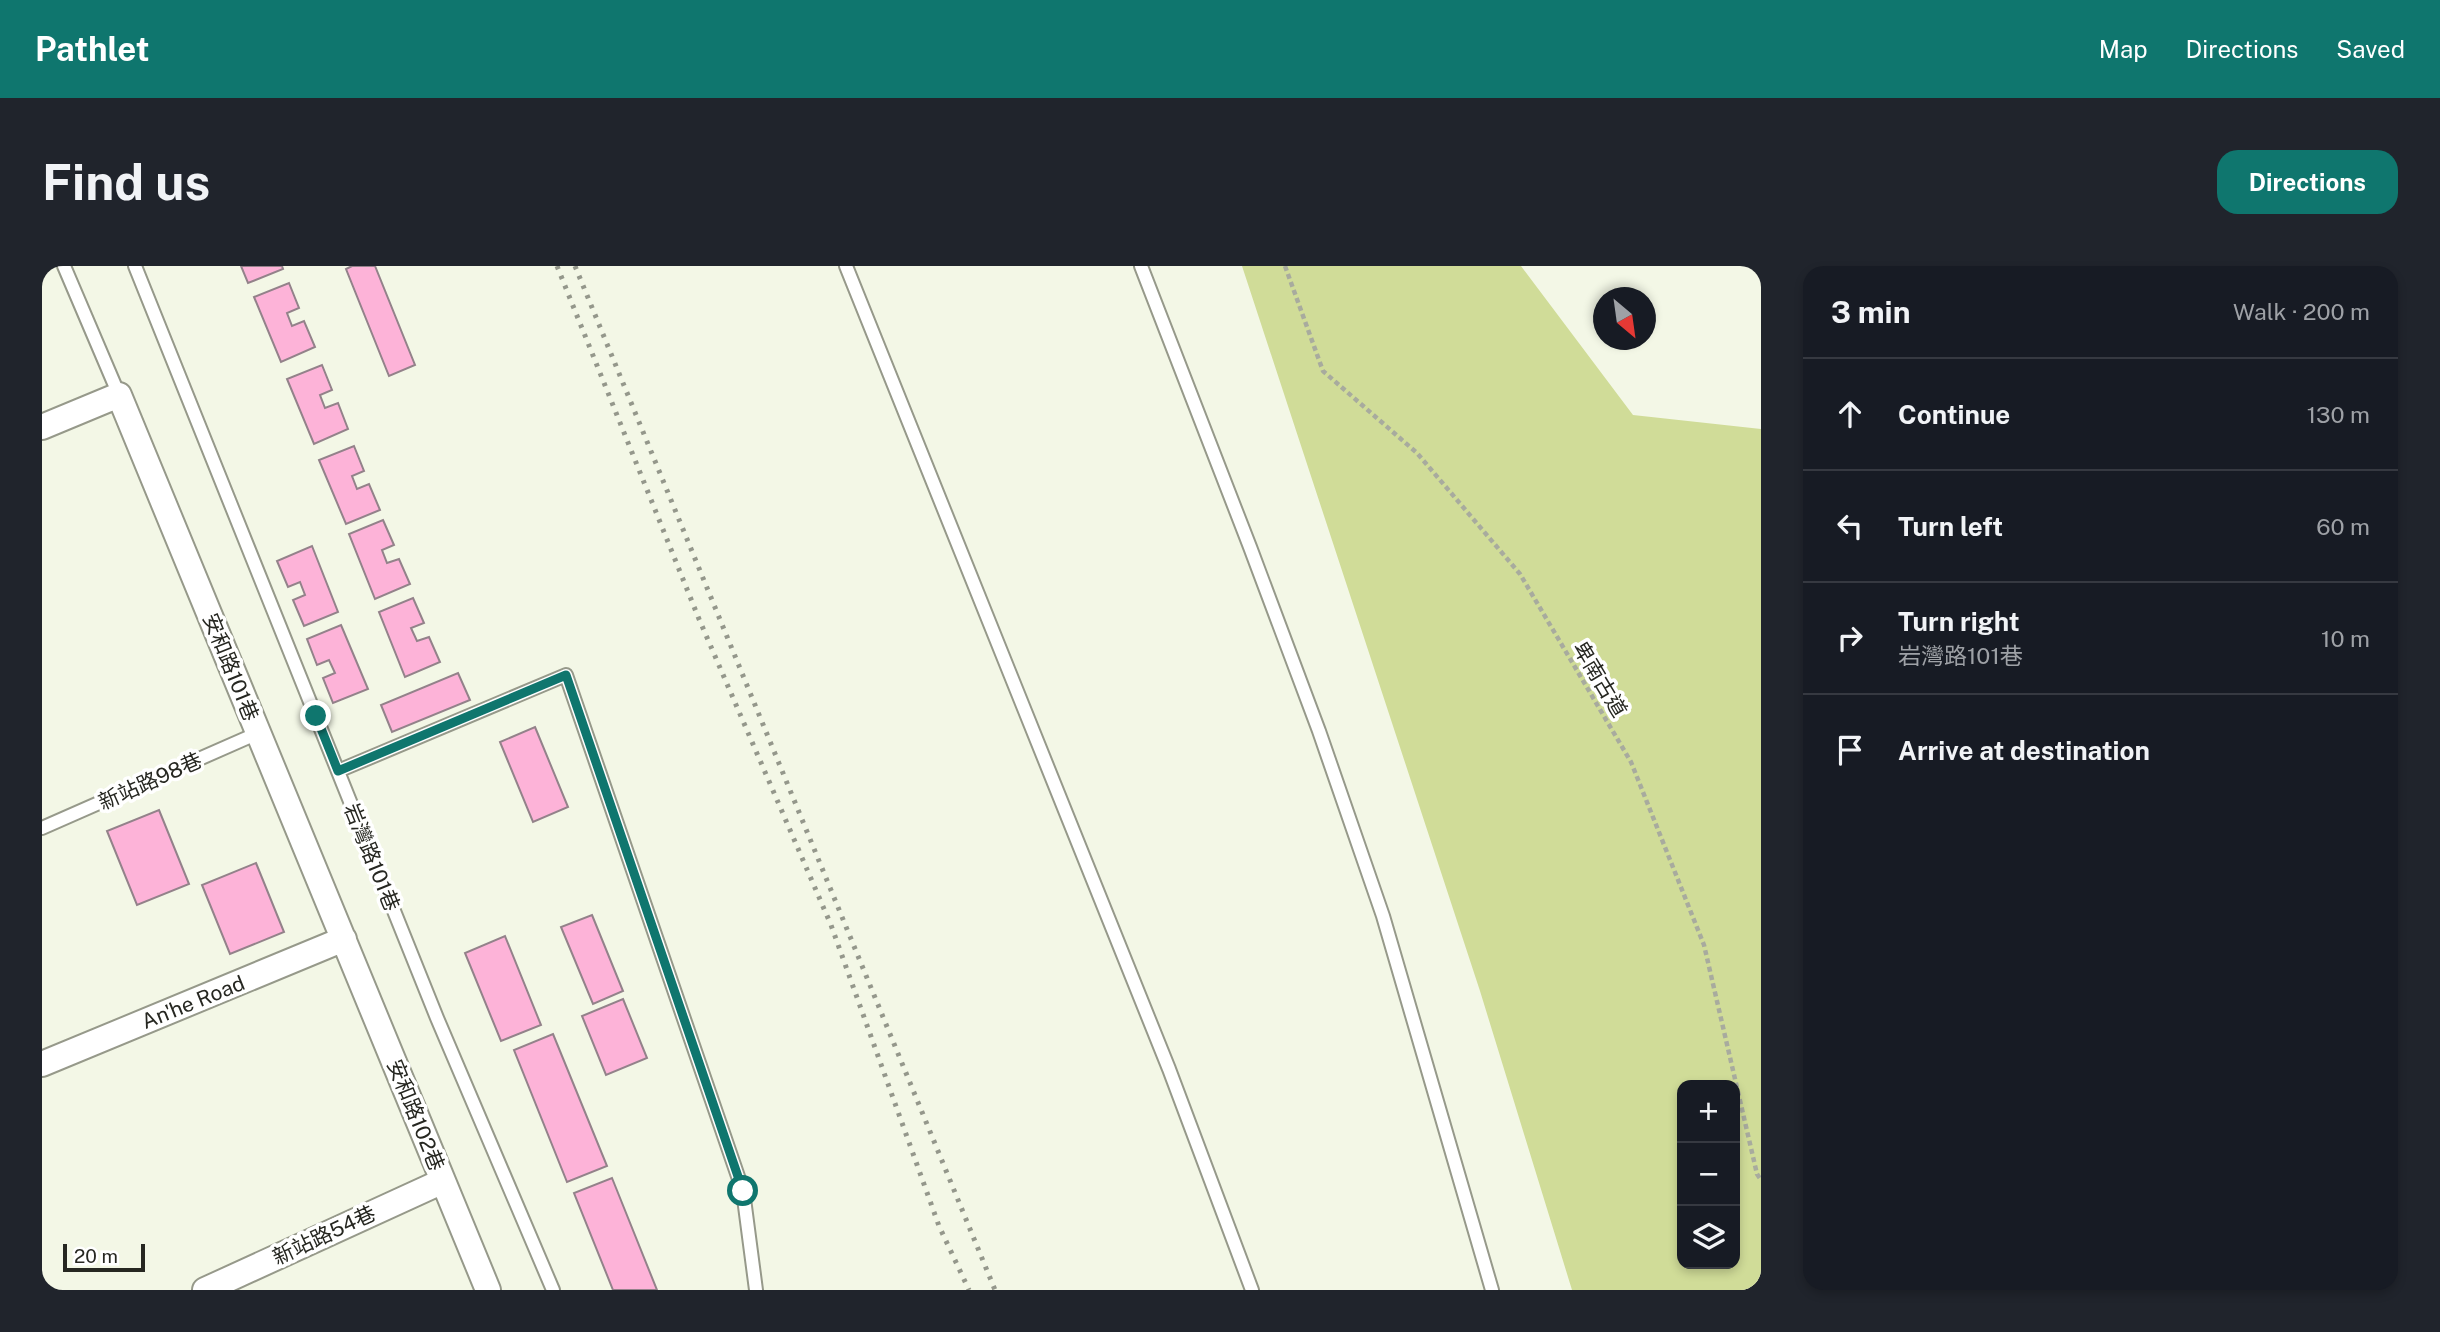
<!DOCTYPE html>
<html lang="en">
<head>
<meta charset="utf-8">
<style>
	body { margin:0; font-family:"Public Sans","Noto Sans TC",sans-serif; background:#20242c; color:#f1f3f6 }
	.controls { position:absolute; right:21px; bottom:21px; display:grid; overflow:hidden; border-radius:14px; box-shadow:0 4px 10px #0003 }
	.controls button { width:63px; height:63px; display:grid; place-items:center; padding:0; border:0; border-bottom:2px solid #363941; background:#171b24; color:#f1f3f6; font:35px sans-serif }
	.compass { position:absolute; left:1551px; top:21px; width:63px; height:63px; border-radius:50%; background:#171b24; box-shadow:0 4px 10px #0003; rotate:151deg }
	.scale { position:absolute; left:21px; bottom:18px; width:82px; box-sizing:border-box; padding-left:7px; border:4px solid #262721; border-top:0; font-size:19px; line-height:24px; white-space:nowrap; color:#262721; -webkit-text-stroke:5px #fff; paint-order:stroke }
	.stop { position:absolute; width:21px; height:21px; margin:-16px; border:5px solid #0f766e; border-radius:50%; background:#fff }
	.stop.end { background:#0f766e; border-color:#fff; box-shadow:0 2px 7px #0008 }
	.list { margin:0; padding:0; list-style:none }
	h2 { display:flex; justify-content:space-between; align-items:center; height:91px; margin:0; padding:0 28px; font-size:30px }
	h2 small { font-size:23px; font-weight:400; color:#9ea1a6 }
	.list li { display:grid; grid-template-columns:46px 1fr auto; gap:21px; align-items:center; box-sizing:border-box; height:112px; padding:0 28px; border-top:2px solid #363941 }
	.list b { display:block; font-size:26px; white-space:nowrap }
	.list p { margin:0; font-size:23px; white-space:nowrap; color:#9ea1a6 }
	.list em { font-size:23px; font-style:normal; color:#9ea1a6 }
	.icon { flex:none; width:38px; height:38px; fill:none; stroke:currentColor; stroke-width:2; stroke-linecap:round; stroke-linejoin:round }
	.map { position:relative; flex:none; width:1719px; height:1024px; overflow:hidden; border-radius:21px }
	header { display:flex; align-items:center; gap:42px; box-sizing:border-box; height:98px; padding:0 35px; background:#0f766e; color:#fff }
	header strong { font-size:33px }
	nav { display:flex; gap:38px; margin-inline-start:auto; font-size:24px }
	.intro { display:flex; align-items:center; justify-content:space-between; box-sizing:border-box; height:168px; padding:0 42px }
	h1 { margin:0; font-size:49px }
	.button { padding:18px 32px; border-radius:21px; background:#0f766e; color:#fff; font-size:24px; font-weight:700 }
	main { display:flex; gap:42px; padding:0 42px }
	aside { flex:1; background:#171b24; border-radius:21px; box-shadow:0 4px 10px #0003 }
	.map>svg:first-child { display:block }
	.green { fill:#d0dc98; fill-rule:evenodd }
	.building { fill:#fdb3d8; stroke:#93828a; stroke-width:2 }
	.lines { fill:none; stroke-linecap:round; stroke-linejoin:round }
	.service-casing { stroke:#96998a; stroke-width:16 }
	.minor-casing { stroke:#96998a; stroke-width:28 }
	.path { stroke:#a8ab9e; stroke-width:4.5; stroke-dasharray:5 3.5; stroke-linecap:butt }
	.service { stroke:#fff; stroke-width:12 }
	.minor { stroke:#fff; stroke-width:24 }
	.rail { stroke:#94978b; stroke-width:5; stroke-dasharray:3.5 7; stroke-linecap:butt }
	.route { stroke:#0f766e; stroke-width:9 }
	.labels { text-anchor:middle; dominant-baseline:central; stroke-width:7; stroke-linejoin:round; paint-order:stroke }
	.street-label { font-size:21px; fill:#262721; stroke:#fff }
</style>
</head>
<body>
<header>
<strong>Pathlet</strong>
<nav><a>Map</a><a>Directions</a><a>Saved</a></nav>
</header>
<div class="intro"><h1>Find us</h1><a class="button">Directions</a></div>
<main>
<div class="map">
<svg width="1719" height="1024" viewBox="0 0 1719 1024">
	<rect width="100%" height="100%" fill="#f3f7e6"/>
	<!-- green -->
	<path class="green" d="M1200,0H1479L1591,149L1719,163V1024H1530L1438,725ZM1640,819H1693V998H1640Z"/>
	<!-- building -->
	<path class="building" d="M199,0H240L241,3L206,17Z
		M310,0H333L373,99L347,110L304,3Z
		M247,17L257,42L245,47L250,60L262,55L273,81L239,96L212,31Z
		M280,99L290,124L278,129L283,142L296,137L306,163L272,178L245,113Z
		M312,180L322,205L310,210L315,223L327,218L338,244L304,258L277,194Z
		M341,254L352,279L340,284L345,297L357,293L368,318L333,333L307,268Z
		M270,280L296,346L262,360L251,334L263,329L258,316L246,321L235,295Z
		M371,332L382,357L369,362L375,375L387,371L398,396L363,411L337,346Z
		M299,359L326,423L291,437L281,412L293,407L287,394L275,399L265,373Z
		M416,407L428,434L350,466L339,439Z
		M493,461L526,541L491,556L458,476Z
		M117,544L147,618L95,639L65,565Z
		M214,597L242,666L188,688L160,619Z
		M550,649L581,725L551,738L519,661Z
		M463,670L499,759L459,775L423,687Z
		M581,733L605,792L564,809L540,750Z
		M511,768L565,900L525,916L472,784Z
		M570,912L615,1024H571L532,927Z"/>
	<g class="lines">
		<!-- service casing -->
		<g class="service-casing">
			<path id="service" d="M22,0L77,129
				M93,0L395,752L511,1024
				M804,0L1127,803L1210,1024
				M1099,0L1208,281L1277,465L1341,650L1450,1024
				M296,505L524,409L701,925L714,1024
				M0,562L216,467"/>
		</g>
		<!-- minor casing -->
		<g class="minor-casing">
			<path id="minor" d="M0,161L77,129L446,1024
				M0,798L302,673
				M163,1024L401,915"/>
		</g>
		<!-- path -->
		<path class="path" d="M1243,0L1281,105L1375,187L1478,308L1589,496L1662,679L1715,908L1719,914"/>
		<!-- service -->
		<use href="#service" class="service"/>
		<!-- minor -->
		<use href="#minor" class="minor"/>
		<!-- rail -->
		<path class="rail" d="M515,0L657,353L789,659L897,960L927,1024
			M533,0L953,1024"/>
	</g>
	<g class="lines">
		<!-- route -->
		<path class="route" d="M274,450L296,505L524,409L701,925"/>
	</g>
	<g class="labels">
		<!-- street labels -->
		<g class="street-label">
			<text transform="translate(189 401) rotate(68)">安和路101巷</text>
			<text transform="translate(1558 413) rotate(59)">卑南古道</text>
			<text transform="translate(108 515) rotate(-24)">新站路98巷</text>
			<text transform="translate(330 591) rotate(68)">岩灣路101巷</text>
			<text transform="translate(151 736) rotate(-22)">An'he Road</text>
			<text transform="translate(374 849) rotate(68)">安和路102巷</text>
			<text transform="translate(282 969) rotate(-25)">新站路54巷</text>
		</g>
	</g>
</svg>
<div class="controls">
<button>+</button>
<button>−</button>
<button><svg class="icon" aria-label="layers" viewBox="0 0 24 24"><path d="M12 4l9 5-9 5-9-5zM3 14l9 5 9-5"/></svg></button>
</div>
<svg class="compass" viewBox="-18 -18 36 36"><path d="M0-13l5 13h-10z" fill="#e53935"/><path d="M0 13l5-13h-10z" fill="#9ea1a6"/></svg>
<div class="scale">20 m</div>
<div class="stop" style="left:701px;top:925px"></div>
<div class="stop end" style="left:274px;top:450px"></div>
</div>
<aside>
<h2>3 min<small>Walk · 200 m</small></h2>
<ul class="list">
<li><svg class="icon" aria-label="ahead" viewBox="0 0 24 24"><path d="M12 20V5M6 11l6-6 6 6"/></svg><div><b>Continue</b></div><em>130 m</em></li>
<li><svg class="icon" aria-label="left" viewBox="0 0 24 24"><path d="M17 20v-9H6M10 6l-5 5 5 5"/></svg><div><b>Turn left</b></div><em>60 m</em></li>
<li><svg class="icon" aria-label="right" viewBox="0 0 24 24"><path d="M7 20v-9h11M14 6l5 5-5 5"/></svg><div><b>Turn right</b><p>岩灣路101巷</p></div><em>10 m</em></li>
<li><svg class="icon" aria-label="arrive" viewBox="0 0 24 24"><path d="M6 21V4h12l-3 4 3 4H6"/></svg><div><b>Arrive at destination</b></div></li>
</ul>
</aside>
</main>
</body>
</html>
